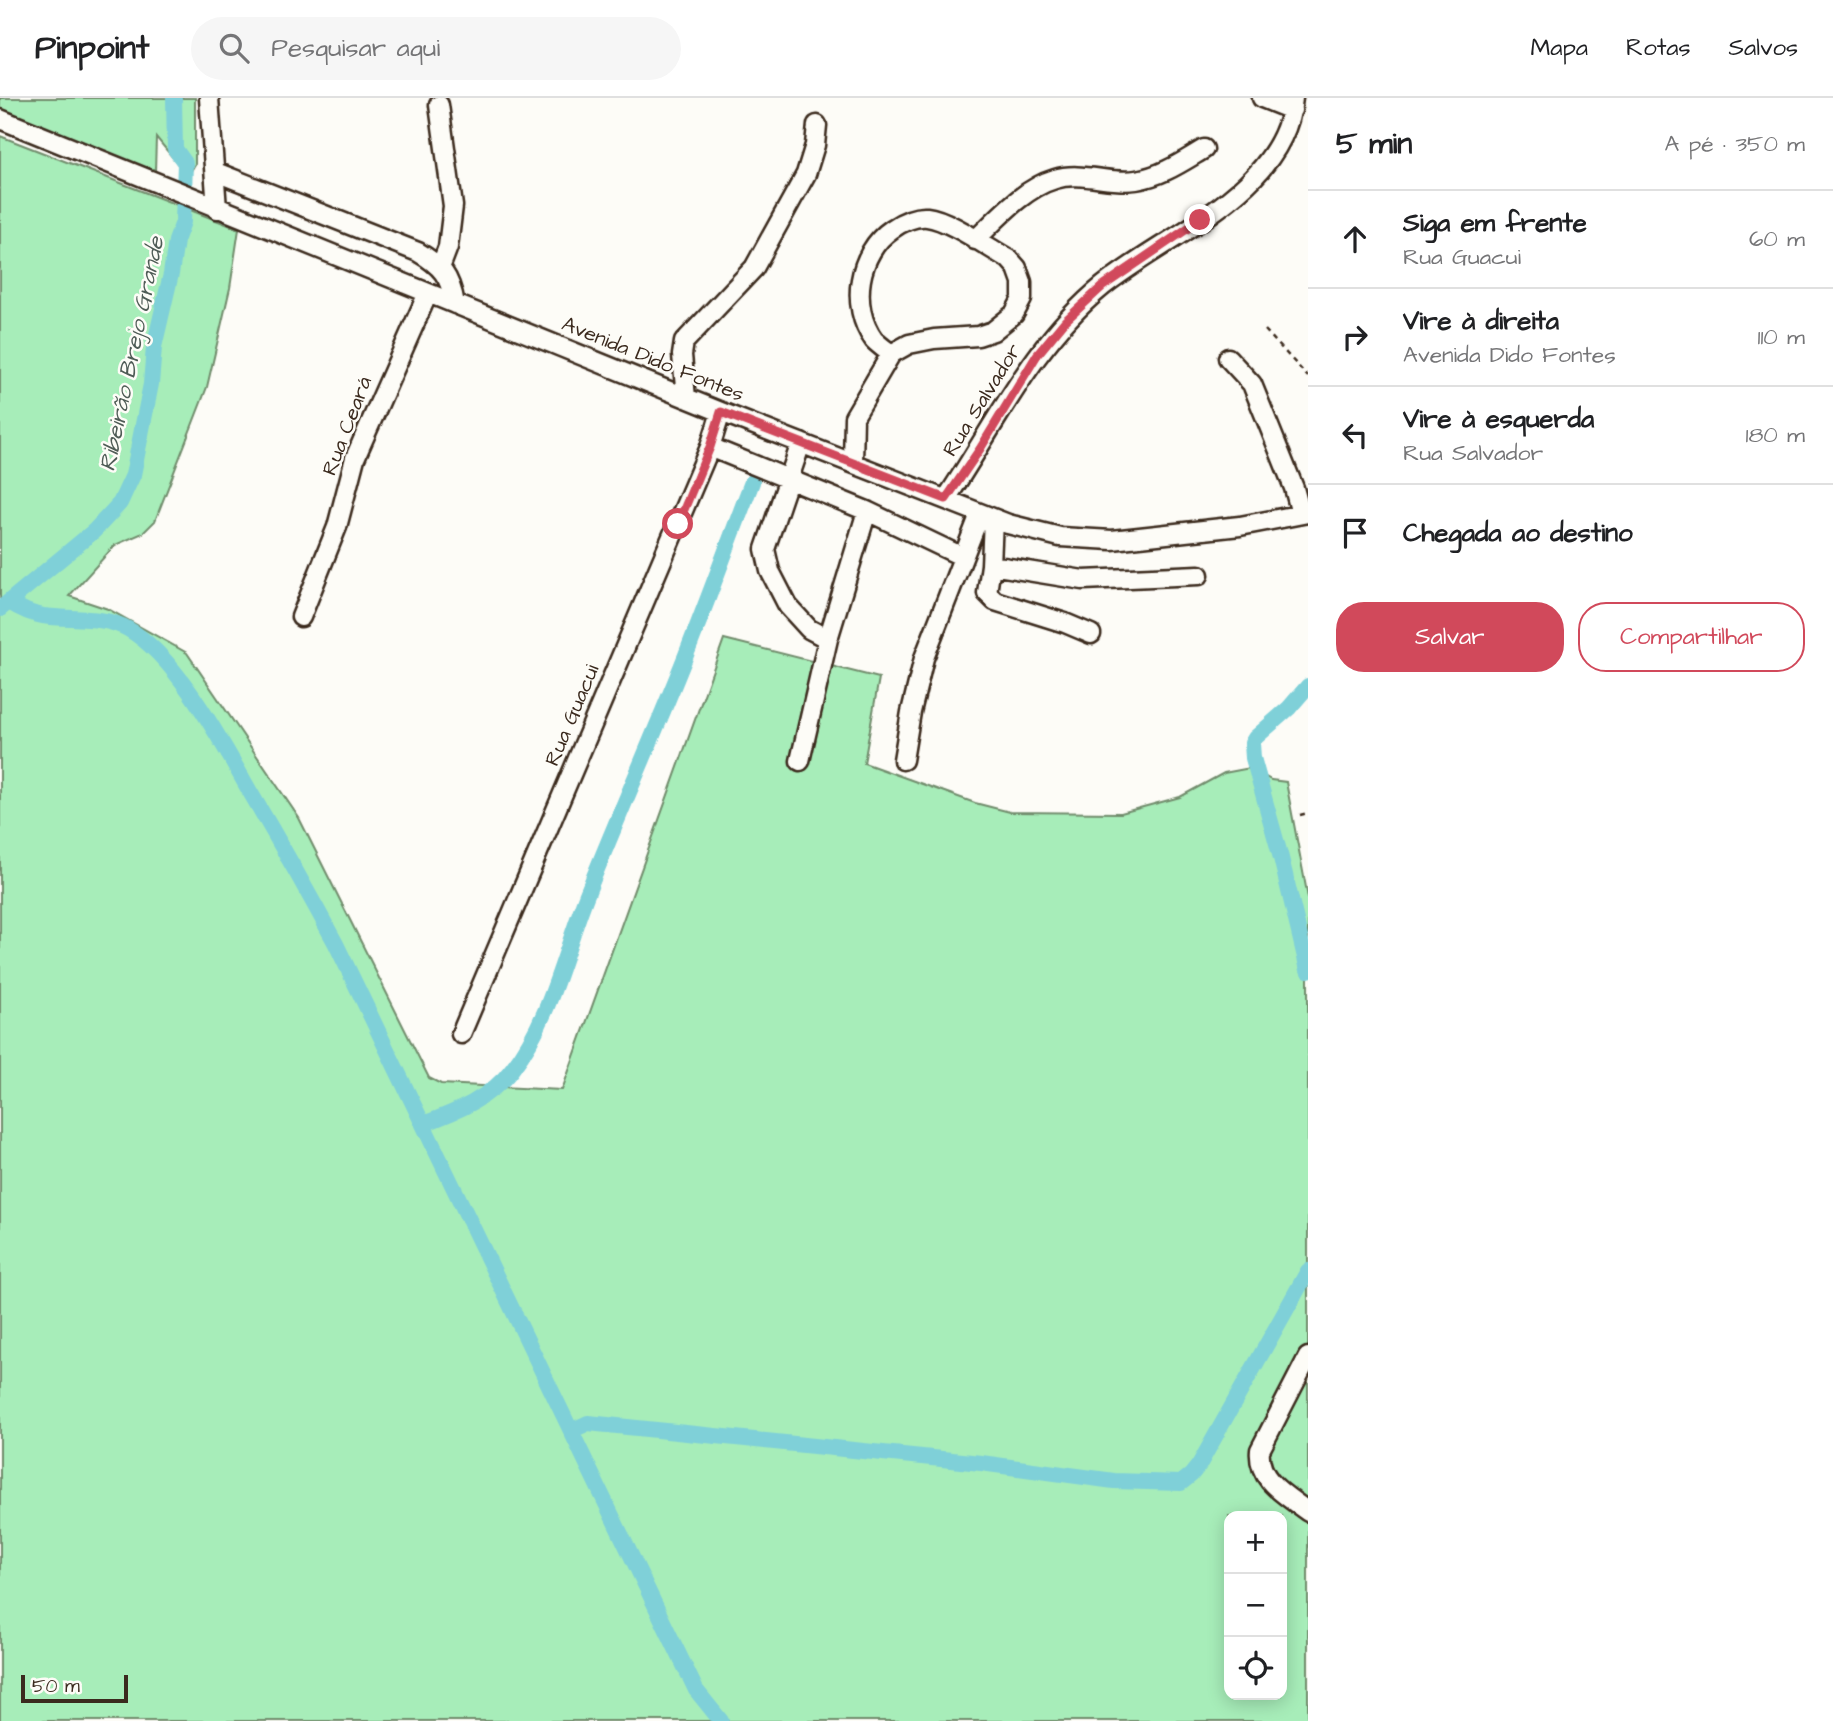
<!DOCTYPE html>
<html lang="pt">
<head>
<meta charset="utf-8">
<style>
	body { margin:0; font-family:"Architects Daughter",sans-serif; background:#f6f6f6; color:#202124 }
	.controls { position:absolute; right:21px; bottom:21px; display:grid; overflow:hidden; border-radius:14px; box-shadow:0 4px 18px #0003 }
	.controls button { width:63px; height:63px; display:grid; place-items:center; padding:0; border:0; border-bottom:2px solid #e0e0e0; background:#fff; color:#202124; font:35px sans-serif }
	.scale { position:absolute; left:21px; bottom:18px; width:107px; box-sizing:border-box; padding-left:7px; border:4px solid #3b2a1e; border-top:0; font-size:19px; line-height:24px; white-space:nowrap; color:#3b2a1e; -webkit-text-stroke:5px #fdfcf7; paint-order:stroke }
	.stop { position:absolute; width:21px; height:21px; margin:-16px; border:5px solid #d1495b; border-radius:50%; background:#fff }
	.stop.end { background:#d1495b; border-color:#fff; box-shadow:0 2px 7px #0008 }
	.list { margin:0; padding:0; list-style:none }
	h2 { display:flex; justify-content:space-between; align-items:center; height:91px; margin:0; padding:0 28px; font-size:30px }
	h2 small { font-size:23px; font-weight:400; color:#757577 }
	.list li { display:grid; grid-template-columns:46px 1fr auto; gap:21px; align-items:center; box-sizing:border-box; height:98px; padding:0 28px; border-top:2px solid #e0e0e0 }
	.list b { display:block; font-size:26px; white-space:nowrap }
	.list p { margin:0; font-size:23px; white-space:nowrap; color:#757577 }
	.list em { font-size:23px; font-style:normal; color:#757577 }
	.actions { display:flex; gap:14px; padding:21px 28px }
	.actions a { flex:1; padding:16px 0; border:2px solid #d1495b; border-radius:28px; text-align:center; font-size:24px; color:#d1495b }
	.actions .main { background:#d1495b; color:#fff }
	.icon { flex:none; width:38px; height:38px; fill:none; stroke:currentColor; stroke-width:2; stroke-linecap:round; stroke-linejoin:round }
	.map { position:relative; flex:none; width:1308px; height:1623px; overflow:hidden }
	header { display:flex; align-items:center; gap:42px; box-sizing:border-box; height:98px; padding:0 35px; background:#fff; border-bottom:2px solid #e0e0e0 }
	header strong { font-size:33px }
	nav { display:flex; gap:38px; margin-inline-start:auto; font-size:24px }
	.search { width:490px; height:63px; background:#f6f6f6; display:flex; align-items:center; gap:18px; box-sizing:border-box; padding:0 24px; border-radius:38px; color:#757577; font-size:26px }
	main { display:flex }
	aside { flex:1; background:#fff }
	.map>svg:first-child { display:block }
	.green { fill:#a7edb9; stroke:#718c6c; stroke-width:2; fill-rule:evenodd }
	.lines { fill:none; stroke-linecap:round; stroke-linejoin:round }
	.canal { stroke:#7fd0d8; stroke-width:16 }
	.minor-casing { stroke:#3b2a1e; stroke-width:23 }
	.path { stroke:#3b2a1e; stroke-width:2.5; stroke-dasharray:5 5; stroke-linecap:butt }
	.minor { stroke:#fdfcf7; stroke-width:18 }
	.route { stroke:#d1495b; stroke-width:9 }
	.labels { text-anchor:middle; dominant-baseline:central; stroke-width:5; stroke-linejoin:round; paint-order:stroke }
	.street-label { font-size:21px; fill:#3b2a1e; stroke:#fdfcf7 }
	.water-label { font-size:23px; font-style:italic; fill:#4f5c56; stroke:#fdfcf7 }
</style>
</head>
<body>
<header>
<strong>Pinpoint</strong>
<div class="search"><svg class="icon" aria-label="search" viewBox="0 0 24 24"><circle cx="10" cy="10" r="6"/><path d="M15 15l6 6"/></svg>Pesquisar aqui</div>
<nav><a>Mapa</a><a>Rotas</a><a>Salvos</a></nav>
</header>
<main>
<div class="map">
<svg width="1308" height="1623" viewBox="0 0 1308 1623">
	<rect width="100%" height="100%" fill="#fdfcf7"/>
	<filter id="ink" filterUnits="userSpaceOnUse"><feTurbulence type="fractalNoise" baseFrequency=".0143" numOctaves="2"/><feDisplacementMap in="SourceGraphic" scale="14" xChannelSelector="R" yChannelSelector="G"/><feConvolveMatrix kernelMatrix="1 2 1 2 8 2 1 2 1" color-interpolation-filters="sRGB"/></filter>
	<g filter="url(#ink)">
		<!-- green -->
		<path class="green" d="M0,0H195V66L191,73L181,70L156,39L155,74L0,12Z
			M0,38L239,131L230,190L207,289L155,423L143,435L115,447L69,498L108,511L187,555L299,720L429,980L441,986L562,992L724,541L879,580L864,665L975,705L1010,714L1121,715L1180,699L1224,675L1250,670L1271,682L1286,684L1308,800V1623H0ZM1229,1418H1282V1597H1229Z"/>
		<g class="lines">
			<!-- canal -->
			<path class="canal" d="M9,504C20,511 31,516 43,518C71,522 103,517 128,531C177,559 221,643 249,692C279,743 308,794 336,846L696,1592L721,1623
				M0,511L94,433L120,405L133,377L151,286L154,249L171,176L176,143L183,124L185,65L175,51L174,0
				M1308,588L1289,610L1255,640L1252,645L1253,660L1281,760L1308,872
				M423,1026C456,1014 491,1000 512,971C551,921 564,854 587,796C619,716 654,637 686,557C709,499 730,441 752,384
				M573,1332L588,1325L981,1365L1114,1383L1181,1385L1191,1377L1199,1367L1308,1173"/>
			<!-- minor casing -->
			<g class="minor-casing">
				<path id="minor" d="M209,0L217,111
					M1262,0L1292,12
					M439,7L453,108L448,149L440,170
					M0,21L721,314L1008,426L1060,439L1112,442L1240,428L1308,415
					M216,74L418,154C442,168 450,178 455,206
					M975,142C998,120 1024,90 1055,81C1081,73 1110,86 1136,82C1162,78 1182,64 1204,51
					M1228,260L1252,286L1294,390L1301,416
					M686,300L682,257L684,244L754,170L806,76L815,47L817,27
					M801,345L765,451L770,473L788,508L809,531L828,541
					M710,349L867,413L963,459
					M853,365L854,319L891,256L909,246L934,241L978,238L993,233L1014,216L1022,201V184L1017,170L1009,161C989,150 948,121 927,119C915,118 902,124 892,131C858,154 849,208 874,242C879,247 886,252 891,256
					M946,401C995,328 1033,245 1103,188C1166,137 1285,93 1293,0
					M993,421L991,467L1083,482L1199,477
					M991,467L987,495L995,503L1065,525L1091,536
					M301,519L337,429L355,360L428,195
					M903,662L911,614L924,560L980,416
					M800,663L828,541L867,413
					M461,936L710,349L721,314
					M1308,1259L1260,1352C1257,1383 1286,1397 1308,1414"/>
			</g>
			<!-- path -->
			<path class="path" d="M1265,232L1308,279
				M1300,717L1308,715"/>
			<!-- minor -->
			<use href="#minor" class="minor"/>
		</g>
	</g>
	<g class="lines" filter="url(#ink)">
		<!-- route -->
		<path class="route" d="M678,426L710,349L721,314L946,401L980,351L1037,257L1065,223L1103,188L1200,122"/>
	</g>
	<g class="labels">
		<!-- street labels -->
		<g class="street-label">
			<text transform="translate(653 261) rotate(22)">Avenida Dido Fontes</text>
			<text transform="translate(982 302) rotate(-58)">Rua Salvador</text>
			<text transform="translate(347 328) rotate(-69)">Rua Ceará</text>
			<text transform="translate(572 617) rotate(-67)">Rua Guacui</text>
		</g>
		<!-- water labels -->
		<g class="water-label">
			<text transform="translate(132 256) rotate(-78)">Ribeirão Brejo Grande</text>
		</g>
	</g>
</svg>
<div class="controls">
<button>+</button>
<button>−</button>
<button><svg class="icon" aria-label="locate" viewBox="0 0 24 24"><circle cx="12" cy="12" r="6"/><path d="M12 2v4M12 18v4M2 12h4M18 12h4"/></svg></button>
</div>
<div class="scale">50 m</div>
<div class="stop" style="left:678px;top:426px"></div>
<div class="stop end" style="left:1200px;top:122px"></div>
</div>
<aside>
<h2>5 min<small>A pé · 350 m</small></h2>
<ul class="list">
<li><svg class="icon" aria-label="ahead" viewBox="0 0 24 24"><path d="M12 20V5M6 11l6-6 6 6"/></svg><div><b>Siga em frente</b><p>Rua Guacui</p></div><em>60 m</em></li>
<li><svg class="icon" aria-label="right" viewBox="0 0 24 24"><path d="M7 20v-9h11M14 6l5 5-5 5"/></svg><div><b>Vire à direita</b><p>Avenida Dido Fontes</p></div><em>110 m</em></li>
<li><svg class="icon" aria-label="left" viewBox="0 0 24 24"><path d="M17 20v-9H6M10 6l-5 5 5 5"/></svg><div><b>Vire à esquerda</b><p>Rua Salvador</p></div><em>180 m</em></li>
<li><svg class="icon" aria-label="arrive" viewBox="0 0 24 24"><path d="M6 21V4h12l-3 4 3 4H6"/></svg><div><b>Chegada ao destino</b></div></li>
</ul>
<div class="actions"><a class="main">Salvar</a><a>Compartilhar</a></div>
</aside>
</main>
</body>
</html>
